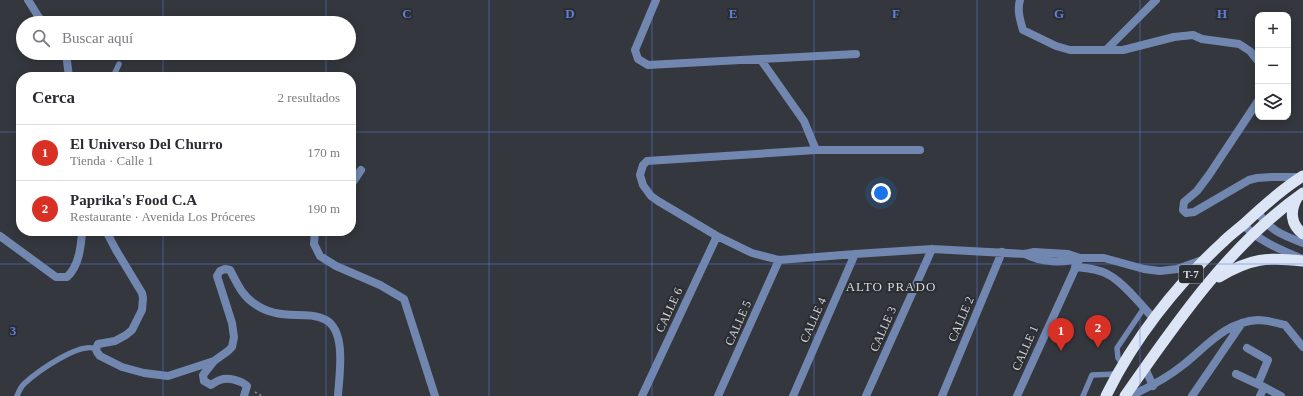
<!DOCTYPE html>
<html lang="es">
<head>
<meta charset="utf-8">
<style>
	body { margin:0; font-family:"Times New Roman",serif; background:#f7f7f7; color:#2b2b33 }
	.controls { position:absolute; right:12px; top:12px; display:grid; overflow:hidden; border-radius:8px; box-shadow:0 2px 10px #0003 }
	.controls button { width:36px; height:36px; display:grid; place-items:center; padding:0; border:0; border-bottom:1px solid #e1e1e2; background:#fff; color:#2b2b33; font:20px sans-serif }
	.you { position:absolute; left:881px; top:193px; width:14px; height:14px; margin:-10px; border:3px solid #fff; border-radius:50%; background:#1a73e8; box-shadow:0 0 0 6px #1a73e833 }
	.badge { display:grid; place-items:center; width:26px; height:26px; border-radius:50%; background:#d93025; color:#fff; font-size:13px; font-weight:700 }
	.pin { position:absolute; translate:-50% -33px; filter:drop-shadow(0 1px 2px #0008) }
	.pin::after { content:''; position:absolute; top:21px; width:14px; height:12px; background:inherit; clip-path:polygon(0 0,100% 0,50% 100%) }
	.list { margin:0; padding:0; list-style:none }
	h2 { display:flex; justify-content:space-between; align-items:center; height:52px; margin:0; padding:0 16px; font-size:17px }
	h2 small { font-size:13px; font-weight:400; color:#7c7c81 }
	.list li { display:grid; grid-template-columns:26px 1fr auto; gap:12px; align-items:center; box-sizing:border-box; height:56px; padding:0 16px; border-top:1px solid #e1e1e2 }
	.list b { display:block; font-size:15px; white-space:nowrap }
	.list p { margin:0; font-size:13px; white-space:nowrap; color:#7c7c81 }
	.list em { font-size:13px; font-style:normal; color:#7c7c81 }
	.icon { flex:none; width:22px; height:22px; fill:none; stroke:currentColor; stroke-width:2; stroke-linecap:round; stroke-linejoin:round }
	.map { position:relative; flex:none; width:1303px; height:396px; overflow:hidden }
	.search { position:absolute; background:#fff; box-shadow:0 2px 10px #0003; left:16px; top:16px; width:340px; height:44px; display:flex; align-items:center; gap:10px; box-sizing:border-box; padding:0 14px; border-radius:22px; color:#7c7c81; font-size:15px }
	.panel { position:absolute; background:#fff; box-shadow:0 2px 10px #0003; left:16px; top:72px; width:340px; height:164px; border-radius:16px }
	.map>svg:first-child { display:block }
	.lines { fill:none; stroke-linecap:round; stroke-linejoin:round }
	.path { stroke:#888a8f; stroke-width:1.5; stroke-dasharray:2 3; stroke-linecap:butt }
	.service { stroke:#7187af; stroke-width:5.5 }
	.minor { stroke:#7187af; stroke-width:8 }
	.trunk { stroke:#dce5f6; stroke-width:11 }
	.grid { fill:none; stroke:#5e7fda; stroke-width:1; stroke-opacity:0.55 }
	.labels { text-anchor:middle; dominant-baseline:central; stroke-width:4; stroke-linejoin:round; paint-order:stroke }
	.shield { fill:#2a2d32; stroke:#a4a5aa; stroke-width:1 }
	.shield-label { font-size:11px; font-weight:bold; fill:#d8d9dd }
	.street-label { font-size:12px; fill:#d8d9dd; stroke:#2a2d32 }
	.neighbourhood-label { font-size:13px; letter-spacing:1px; fill:#d8d9dd; stroke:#2a2d32 }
	.grid-label { font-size:13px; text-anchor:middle; font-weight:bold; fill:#5e7fda; stroke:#2a2d32; stroke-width:4; stroke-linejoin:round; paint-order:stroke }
</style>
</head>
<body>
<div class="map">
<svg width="1303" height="396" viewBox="0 0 1303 396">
	<rect width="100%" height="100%" fill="#34373d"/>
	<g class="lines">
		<!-- path -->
		<path class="path" d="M255,392L262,396"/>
		<!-- service -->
		<path class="service" d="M113,77L119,64
			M1123,365L1118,358L1117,348L1144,308
			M17,396C19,391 21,386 25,383C37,372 80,341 96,349
			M1083,396L1092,375L1117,374"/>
		<!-- minor -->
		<path class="minor" d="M28,0L38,16L44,23
			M656,0L635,50L638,59L648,65L856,54
			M1020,0C1017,10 1020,20 1023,30L1056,46L1070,50H1123L1174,37L1193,35L1202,39L1239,44L1250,51L1258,61
			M1106,50L1156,0
			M66,53L69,77
			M761,60L804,121L816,150L647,161L643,165L640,175L643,185L651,196L658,201L717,236L752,253L779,260L855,254L932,249L1025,254L1034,252L1068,254L1080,258H1104L1144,269L1160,271L1177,269L1202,260
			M1258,101L1209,175L1197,191L1184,202L1183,210L1186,213L1194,212L1249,180L1257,178L1272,177H1301
			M816,150H920
			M351,185L361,170
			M1257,211C1269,230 1282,235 1303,243
			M1243,224C1258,241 1280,249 1300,258
			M106,231L116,250L142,293L143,298L142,310L132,330L126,335L115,341L98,344L96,349L97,352L100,356L122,367L144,373L168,376L214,361L228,351L232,347L234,337L232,323L217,276L220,271L225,269L230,270C237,283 242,296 255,304C267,313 282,315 296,315C306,315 317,315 326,320C347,332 339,376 338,396
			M315,231L314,244L320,256L336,266L380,285L404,299L435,396
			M0,236L56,277H67C79,266 81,247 82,231
			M1025,254C1040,262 1063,264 1080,258
			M1075,267C1086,268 1099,269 1109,275C1124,283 1142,306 1154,319
			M1247,348L1268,360L1258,384
			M214,361L203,375L204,381L211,385C214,383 217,381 220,380C228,377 240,380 247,386L244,396
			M1145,368L1153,386
			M1236,374L1264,387
			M642,396L717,236
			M718,396L779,260
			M793,396L855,254
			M866,396L932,249
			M942,396L1002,252
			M1017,396L1080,258
			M1130,396C1150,387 1167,378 1183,365C1207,346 1225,322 1258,320C1267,320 1277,323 1285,325L1303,347
			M1192,396L1242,323
			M1260,396L1264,387L1281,396"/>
		<!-- trunk -->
		<path class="trunk" d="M1297,198C1290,211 1290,224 1303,234
			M1219,277C1251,258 1267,257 1303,261
			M1106,396C1133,340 1177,284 1223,242C1230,235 1237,230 1244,224C1263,206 1281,190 1303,176
			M1125,396C1176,323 1229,245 1303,193"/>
	</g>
	<!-- grid -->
	<path class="grid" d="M163,0V23M326,0V23M489,0V396M652,0V396M814,0V396M977,0V396M1140,0V396M163,53V77M326,53V77M0,132H21M351,132H1303M163,231V396M326,231V396M0,264H1303"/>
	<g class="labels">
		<!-- shield labels -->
		<rect class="shield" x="1179" y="265" width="24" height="18" rx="3"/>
		<g class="shield-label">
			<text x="1191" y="274">T-7</text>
		</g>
		<!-- street labels -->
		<g class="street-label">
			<text transform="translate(669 310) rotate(-65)">CALLE 6</text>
			<text transform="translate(961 319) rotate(-67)">CALLE 2</text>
			<text transform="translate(813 320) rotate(-66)">CALLE 4</text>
			<text transform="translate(738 323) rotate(-66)">CALLE 5</text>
			<text transform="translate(883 329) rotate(-66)">CALLE 3</text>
			<text transform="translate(1025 348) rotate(-66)">CALLE 1</text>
		</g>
		<!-- neighbourhood labels -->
		<g class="neighbourhood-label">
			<text x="891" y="286">ALTO PRADO</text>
		</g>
	</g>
	<g class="grid-label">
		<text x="407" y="18">C</text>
		<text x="570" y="18">D</text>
		<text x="733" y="18">E</text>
		<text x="896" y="18">F</text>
		<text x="1059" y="18">G</text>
		<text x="1222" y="18">H</text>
		<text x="13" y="335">3</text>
	</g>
</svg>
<div class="controls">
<button>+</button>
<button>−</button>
<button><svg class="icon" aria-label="layers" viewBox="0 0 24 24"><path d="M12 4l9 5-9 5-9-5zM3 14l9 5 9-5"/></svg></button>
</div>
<div class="you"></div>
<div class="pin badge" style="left:1061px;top:351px">1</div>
<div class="pin badge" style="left:1098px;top:348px">2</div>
<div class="search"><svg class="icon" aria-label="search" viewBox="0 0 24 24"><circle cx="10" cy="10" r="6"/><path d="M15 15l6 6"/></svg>Buscar aquí</div>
<section class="panel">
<h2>Cerca<small>2 resultados</small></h2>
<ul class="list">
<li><span class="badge">1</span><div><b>El Universo Del Churro</b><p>Tienda · Calle 1</p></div><em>170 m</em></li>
<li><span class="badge">2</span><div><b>Paprika's Food C.A</b><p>Restaurante · Avenida Los Próceres</p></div><em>190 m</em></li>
</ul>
</section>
</div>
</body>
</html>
